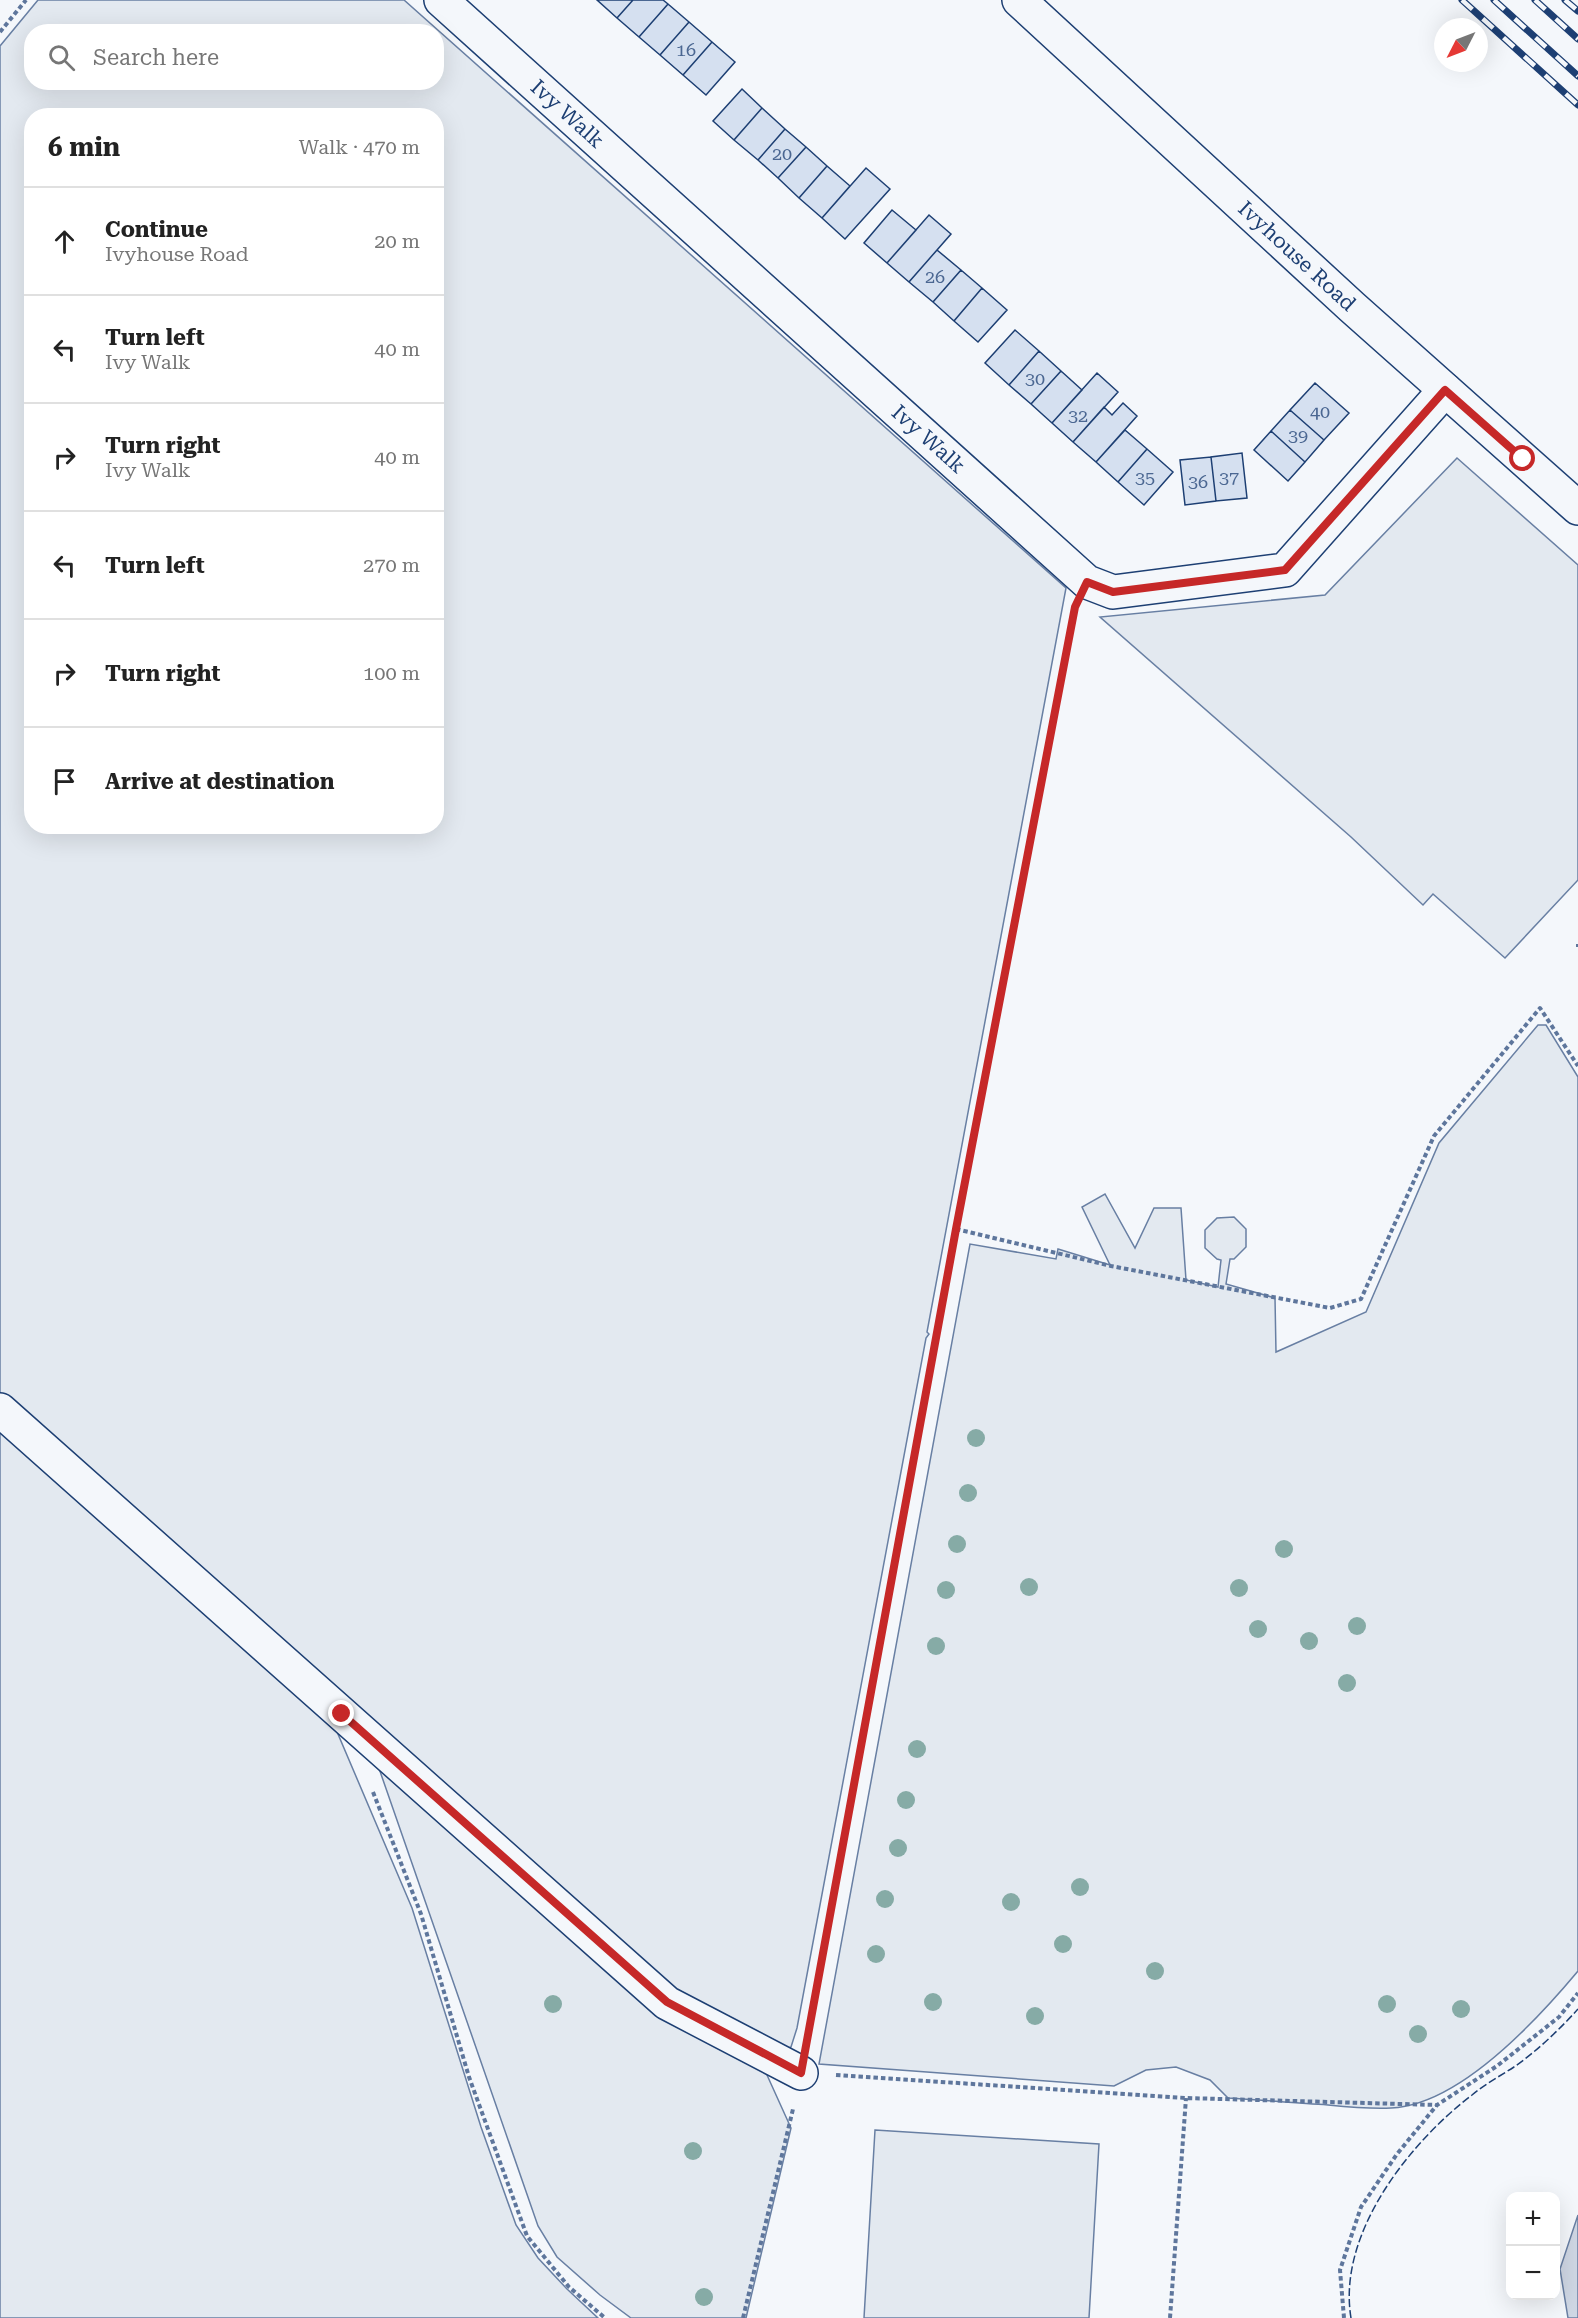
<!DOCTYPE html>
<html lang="en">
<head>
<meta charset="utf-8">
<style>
	body { margin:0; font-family:"Roboto Serif",serif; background:#f6f6f6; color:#222 }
	.controls { position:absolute; right:18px; bottom:18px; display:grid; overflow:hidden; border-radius:12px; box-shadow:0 6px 24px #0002 }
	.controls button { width:54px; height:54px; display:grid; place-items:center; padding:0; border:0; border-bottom:2px solid #e0e0e0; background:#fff; color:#222; font:30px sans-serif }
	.compass { position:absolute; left:1434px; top:18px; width:54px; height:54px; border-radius:50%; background:#fff; box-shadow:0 6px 24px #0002; rotate:228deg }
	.stop { position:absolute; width:18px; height:18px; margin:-14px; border:4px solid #c62828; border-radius:50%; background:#fff }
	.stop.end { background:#c62828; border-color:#fff; box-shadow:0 2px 6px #0008 }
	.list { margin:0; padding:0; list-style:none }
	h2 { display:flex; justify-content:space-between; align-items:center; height:78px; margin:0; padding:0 24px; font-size:26px }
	h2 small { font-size:20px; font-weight:400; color:#767676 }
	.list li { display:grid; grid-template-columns:39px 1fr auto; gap:18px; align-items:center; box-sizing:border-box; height:108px; padding:0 24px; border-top:2px solid #e0e0e0 }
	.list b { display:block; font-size:22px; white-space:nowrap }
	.list p { margin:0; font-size:20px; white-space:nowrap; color:#767676 }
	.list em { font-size:20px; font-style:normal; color:#767676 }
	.icon { flex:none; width:33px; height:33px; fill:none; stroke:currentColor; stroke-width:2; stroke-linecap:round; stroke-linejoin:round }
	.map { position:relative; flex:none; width:1578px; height:2318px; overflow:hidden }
	.search { position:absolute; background:#fff; box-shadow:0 6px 24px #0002; left:24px; top:24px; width:420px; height:66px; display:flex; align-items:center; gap:15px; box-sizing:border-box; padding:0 21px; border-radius:24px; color:#767676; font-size:22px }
	.panel { position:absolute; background:#fff; box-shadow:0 6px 24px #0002; left:24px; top:108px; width:420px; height:726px; border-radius:24px }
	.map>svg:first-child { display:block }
	.green { fill:#e3e9f0; stroke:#687fa3; stroke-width:1.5; fill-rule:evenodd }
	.water { fill:#cfd7e4; stroke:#687fa3; stroke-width:1.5 }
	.building { fill:#d5e0f0; stroke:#1d3f73; stroke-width:1.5 }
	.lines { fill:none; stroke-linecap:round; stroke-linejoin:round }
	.minor-casing { stroke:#1d3f73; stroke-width:36 }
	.path { stroke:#5e769c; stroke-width:4; stroke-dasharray:4.5 3; stroke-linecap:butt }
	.minor { stroke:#f4f7fb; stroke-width:33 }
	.rail-casing { stroke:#1d3f73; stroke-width:7 }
	.rail { stroke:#f4f7fb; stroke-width:4.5; stroke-dasharray:14; stroke-linecap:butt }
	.fence { stroke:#1d3f73; stroke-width:1.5; stroke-dasharray:8 3; stroke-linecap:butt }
	.tree { fill:#86aba6 }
	.route { stroke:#c62828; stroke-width:8 }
	.labels { text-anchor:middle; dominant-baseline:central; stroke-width:4.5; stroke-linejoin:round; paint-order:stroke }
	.number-label { font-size:18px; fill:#4b6792 }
	.street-label { font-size:21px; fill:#1d3f73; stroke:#f4f7fb }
</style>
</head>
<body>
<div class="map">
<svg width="1578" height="2318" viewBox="0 0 1578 2318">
	<rect width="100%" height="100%" fill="#f4f7fb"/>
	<!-- green -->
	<path class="green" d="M38,0H404L1066,588L927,1332L929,1334L926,1338L797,2028L791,2047L771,2056L762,2064L791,2128L746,2318H631L600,2295L557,2257L538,2226L374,1754L335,1727L412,1908L481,2127L516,2225L538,2258L567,2289L598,2318H0V46ZM32,32H436V82H32ZM32,116H436V826H32Z
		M1457,458L1578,565V880L1505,958L1433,894L1423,905L1351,837L1100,617L1325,595Z
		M1538,1025H1546L1578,1077V1971C1537,2020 1460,2105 1391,2108C1371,2109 1348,2107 1328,2105C1294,2103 1261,2100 1228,2098L1210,2080L1176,2067L1146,2070L1114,2086L819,2064L970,1244L1056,1259L1058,1249L1110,1265L1082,1207L1105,1194L1135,1248L1154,1208H1181L1186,1280L1218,1287L1221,1260L1217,1259L1205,1248V1230L1217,1218L1234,1217L1246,1229V1247L1234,1259H1230L1226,1284L1275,1298L1276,1352L1366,1312L1439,1143Z
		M875,2130L1099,2144L1089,2318H864Z"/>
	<!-- water -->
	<path class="water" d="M1578,2215V2318H1568L1560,2269Z"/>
	<!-- building -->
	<path class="building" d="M597,0H633L617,18Z
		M633,0H663L668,4L639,37L617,18Z
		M668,4L689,22L660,55L639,37Z
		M689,22L712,42L683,75L660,55Z
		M712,42L735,62L706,95L683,75Z
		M742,89L762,108L734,140L713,121Z
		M762,108L785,129L758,160L734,140Z
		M785,129L806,147L778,178L758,160Z
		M806,147L827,166L799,198L778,178Z
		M827,166L850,186L822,218L799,198Z
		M866,168L890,189L845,239L822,218Z
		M892,210L916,230L887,263L864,243Z
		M929,215L951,234L909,282L887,263Z
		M937,250L961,270L933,302L909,282Z
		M961,270L982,288L954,321L933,302Z
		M982,288L1007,310L978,342L954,321Z
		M1015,330L1039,351L1009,385L985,363Z
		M1039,351L1061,371L1031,404L1009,385Z
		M1061,371L1082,390L1052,423L1031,404Z
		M1097,373L1118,392L1073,442L1052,423Z
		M1315,383L1349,413L1324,440L1290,410Z
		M1123,403L1137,416L1096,462L1073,442L1104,407L1112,415Z
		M1290,410L1324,440L1305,462L1271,431Z
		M1125,430L1147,449L1118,482L1096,462Z
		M1271,431L1305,462L1288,481L1254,450Z
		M1147,449L1173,472L1144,505L1118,482Z
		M1242,453L1247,498L1216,501L1211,457Z
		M1211,457L1216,501L1185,505L1180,460Z"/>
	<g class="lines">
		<!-- minor casing -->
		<g class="minor-casing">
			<g id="minor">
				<path id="s1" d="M441,0L1087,582L1113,592L1285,570L1445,390"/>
				<path id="s2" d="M1019,0L1352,307L1578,508"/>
				<path d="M0,1410L667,2003L801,2073"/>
			</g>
		</g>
		<!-- path -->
		<path class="path" d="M0,32L26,0
			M1578,944V947
			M956,1229L1111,1266L1330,1308L1361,1299L1434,1136L1540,1008L1578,1066
			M373,1792L421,1914L469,2077L527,2236L569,2287L605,2318
			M808,2037L956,1229L1073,614
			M836,2075L1186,2098L1437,2105
			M743,2318L793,2109
			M1170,2318L1186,2098
			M1344,2318L1340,2270L1361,2207L1397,2154L1437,2105L1497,2066L1559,2017L1578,1993"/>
		<!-- minor -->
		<use href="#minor" class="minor"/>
		<!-- rail casing -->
		<g class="rail-casing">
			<path id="rail" d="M1462,0L1578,105
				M1494,0L1578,76
				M1535,0L1578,39
				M1565,0L1578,11"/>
		</g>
		<!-- rail -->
		<use href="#rail" class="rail"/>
		<!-- fence -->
		<path class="fence" d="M1351,2318C1337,2234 1409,2143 1472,2095C1485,2084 1500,2076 1514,2067C1537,2051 1559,2030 1578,2009"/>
	</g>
	<!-- trees -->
	<g class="tree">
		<circle cx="976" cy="1438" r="9"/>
		<circle cx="968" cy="1493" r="9"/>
		<circle cx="957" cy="1544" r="9"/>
		<circle cx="1284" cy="1549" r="9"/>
		<circle cx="1029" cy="1587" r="9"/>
		<circle cx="1239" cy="1588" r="9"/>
		<circle cx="946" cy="1590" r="9"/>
		<circle cx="1357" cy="1626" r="9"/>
		<circle cx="1258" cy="1629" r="9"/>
		<circle cx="1309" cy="1641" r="9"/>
		<circle cx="936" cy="1646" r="9"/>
		<circle cx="1347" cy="1683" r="9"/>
		<circle cx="917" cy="1749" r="9"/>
		<circle cx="906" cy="1800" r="9"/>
		<circle cx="898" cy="1848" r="9"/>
		<circle cx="1080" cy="1887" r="9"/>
		<circle cx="885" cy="1899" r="9"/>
		<circle cx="1011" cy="1902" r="9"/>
		<circle cx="1063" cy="1944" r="9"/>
		<circle cx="876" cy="1954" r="9"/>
		<circle cx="1155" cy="1971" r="9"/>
		<circle cx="933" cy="2002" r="9"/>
		<circle cx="553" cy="2004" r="9"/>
		<circle cx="1387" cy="2004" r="9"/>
		<circle cx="1461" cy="2009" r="9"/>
		<circle cx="1035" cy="2016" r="9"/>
		<circle cx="1418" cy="2034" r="9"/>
		<circle cx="693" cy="2151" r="9"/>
		<circle cx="704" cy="2297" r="9"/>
	</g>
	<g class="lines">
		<!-- route -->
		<path class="route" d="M342,1714L667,2002L801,2073L956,1229L1075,607L1087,582L1113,592L1285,570L1445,390L1523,459"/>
	</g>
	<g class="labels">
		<!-- number labels -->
		<g class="number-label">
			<text x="686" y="49">16</text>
			<text x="782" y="153">20</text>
			<text x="935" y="276">26</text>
			<text x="1035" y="378">30</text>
			<text x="1320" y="411">40</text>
			<text x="1078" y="415">32</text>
			<text x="1298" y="435">39</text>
			<text x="1145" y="477">35</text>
			<text x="1229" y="477">37</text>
			<text x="1198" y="481">36</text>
		</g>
		<!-- street labels -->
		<g class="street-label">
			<text stroke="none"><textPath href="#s1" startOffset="170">Ivy Walk</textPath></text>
			<text stroke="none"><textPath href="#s2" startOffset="378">Ivyhouse Road</textPath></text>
			<text stroke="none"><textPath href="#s1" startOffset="656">Ivy Walk</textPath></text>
		</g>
	</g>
</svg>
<div class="controls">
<button>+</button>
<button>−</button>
</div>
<svg class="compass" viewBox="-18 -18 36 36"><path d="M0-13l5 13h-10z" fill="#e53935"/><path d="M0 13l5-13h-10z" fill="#767676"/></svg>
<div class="stop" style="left:1523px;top:459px"></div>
<div class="stop end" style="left:342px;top:1714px"></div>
<div class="search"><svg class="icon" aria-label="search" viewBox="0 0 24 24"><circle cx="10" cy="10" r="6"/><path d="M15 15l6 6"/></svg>Search here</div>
<section class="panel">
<h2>6 min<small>Walk · 470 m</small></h2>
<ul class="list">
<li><svg class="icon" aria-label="ahead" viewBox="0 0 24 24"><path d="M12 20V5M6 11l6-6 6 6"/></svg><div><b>Continue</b><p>Ivyhouse Road</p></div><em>20 m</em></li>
<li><svg class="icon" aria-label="left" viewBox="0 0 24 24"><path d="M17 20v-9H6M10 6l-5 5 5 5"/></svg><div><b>Turn left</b><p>Ivy Walk</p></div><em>40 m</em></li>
<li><svg class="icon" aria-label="right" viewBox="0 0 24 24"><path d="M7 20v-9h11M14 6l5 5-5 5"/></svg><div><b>Turn right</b><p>Ivy Walk</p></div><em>40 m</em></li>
<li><svg class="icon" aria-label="left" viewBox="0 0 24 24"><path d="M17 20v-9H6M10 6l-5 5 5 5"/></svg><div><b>Turn left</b></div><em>270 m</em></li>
<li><svg class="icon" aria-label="right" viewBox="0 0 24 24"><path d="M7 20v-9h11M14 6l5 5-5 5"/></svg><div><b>Turn right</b></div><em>100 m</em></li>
<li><svg class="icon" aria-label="arrive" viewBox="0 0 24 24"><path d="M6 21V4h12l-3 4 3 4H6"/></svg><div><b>Arrive at destination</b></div></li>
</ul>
</section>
</div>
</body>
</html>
